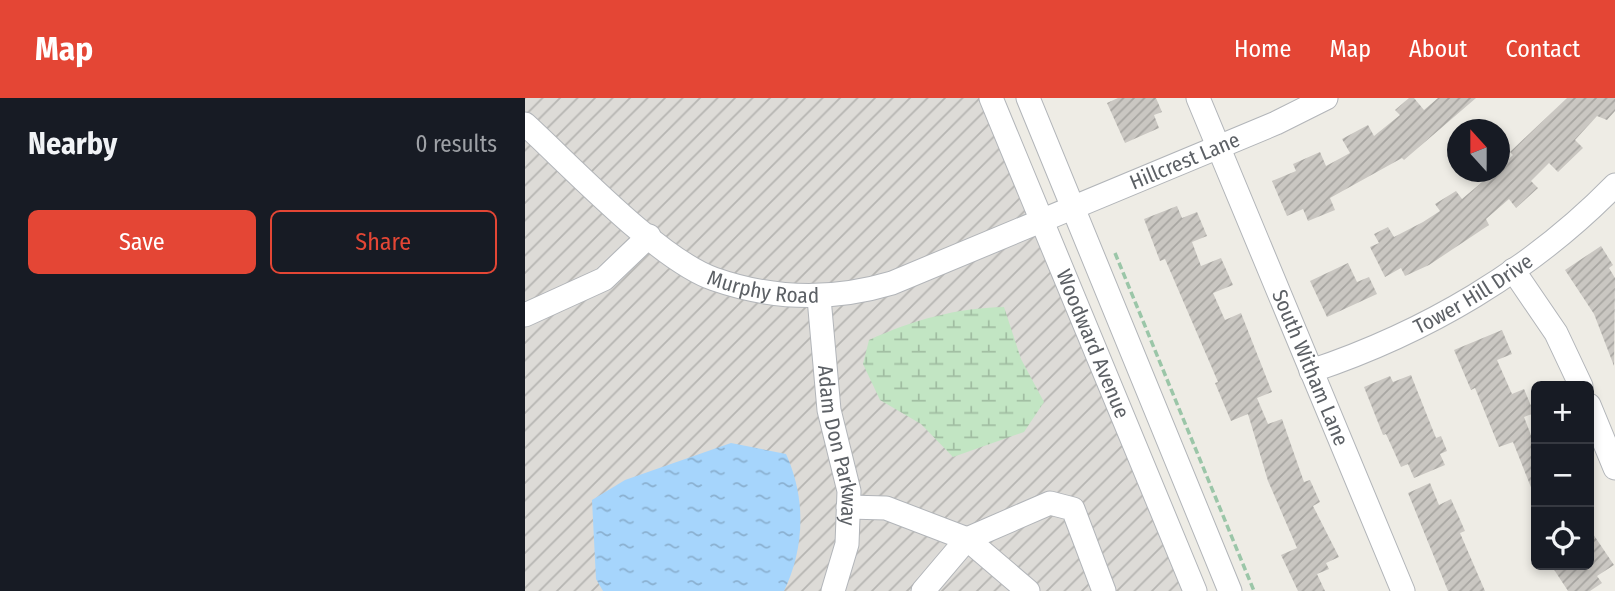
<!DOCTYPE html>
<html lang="en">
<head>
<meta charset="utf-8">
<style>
	body { margin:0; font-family:"Fira Sans Condensed",sans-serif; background:#242831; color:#f1f3f6 }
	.controls { position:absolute; right:21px; bottom:21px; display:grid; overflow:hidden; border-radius:10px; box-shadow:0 4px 10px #0003 }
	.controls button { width:63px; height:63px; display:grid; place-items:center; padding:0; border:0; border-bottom:2px solid #363941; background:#171b24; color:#f1f3f6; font:35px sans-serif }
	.compass { position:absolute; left:922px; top:21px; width:63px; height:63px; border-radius:50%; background:#171b24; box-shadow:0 4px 10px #0003; rotate:339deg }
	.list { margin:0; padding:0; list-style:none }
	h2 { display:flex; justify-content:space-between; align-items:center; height:91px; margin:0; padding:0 28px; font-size:30px }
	h2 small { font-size:23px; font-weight:400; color:#9ea1a6 }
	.actions { display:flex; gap:14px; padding:21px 28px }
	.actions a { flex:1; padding:16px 0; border:2px solid #e44635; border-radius:10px; text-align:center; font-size:24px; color:#e44635 }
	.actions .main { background:#e44635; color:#fff }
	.icon { flex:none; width:38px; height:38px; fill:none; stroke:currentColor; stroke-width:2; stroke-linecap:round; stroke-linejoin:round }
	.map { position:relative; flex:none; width:1090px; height:493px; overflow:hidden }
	header { display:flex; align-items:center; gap:42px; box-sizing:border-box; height:98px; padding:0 35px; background:#e44635; color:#fff }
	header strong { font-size:33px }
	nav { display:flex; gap:38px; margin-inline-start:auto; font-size:24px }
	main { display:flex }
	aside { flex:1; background:#171b24 }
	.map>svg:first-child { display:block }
	.industrial { fill:url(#industrial-furrows) }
	.wetland { fill:url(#wetland-marsh) }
	.water { fill:url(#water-ripples) }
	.building { fill:url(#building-hatch) }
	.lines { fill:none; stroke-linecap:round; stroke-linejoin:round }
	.minor-casing { stroke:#b2b5b9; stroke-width:25 }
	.path { stroke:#9bc6a8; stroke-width:3.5; stroke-dasharray:7 3.5; stroke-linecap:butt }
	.minor { stroke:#fff; stroke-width:23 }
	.labels { text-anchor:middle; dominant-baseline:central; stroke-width:5; stroke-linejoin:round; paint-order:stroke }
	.street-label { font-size:21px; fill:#5c6065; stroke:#fff }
</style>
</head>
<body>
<header>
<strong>Map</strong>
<nav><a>Home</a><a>Map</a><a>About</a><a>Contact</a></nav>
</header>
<main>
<aside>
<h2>Nearby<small>0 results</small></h2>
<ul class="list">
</ul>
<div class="actions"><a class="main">Save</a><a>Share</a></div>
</aside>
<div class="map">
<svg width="1090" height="493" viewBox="0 0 1090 493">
	<defs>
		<pattern id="industrial-furrows" width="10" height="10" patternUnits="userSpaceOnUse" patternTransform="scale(1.75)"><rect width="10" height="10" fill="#dddbd7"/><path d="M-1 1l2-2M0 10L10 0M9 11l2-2" fill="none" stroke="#b6b5b2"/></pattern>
		<pattern id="wetland-marsh" width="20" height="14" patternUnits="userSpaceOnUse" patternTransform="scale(1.75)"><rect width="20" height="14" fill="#c2e5c3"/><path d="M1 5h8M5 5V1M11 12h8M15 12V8" fill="none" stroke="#a1bda2"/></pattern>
		<pattern id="water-ripples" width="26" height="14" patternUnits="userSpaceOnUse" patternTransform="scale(1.75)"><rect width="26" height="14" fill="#a6d5fc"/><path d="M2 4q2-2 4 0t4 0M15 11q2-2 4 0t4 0" fill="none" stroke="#8ab0d0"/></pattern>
		<pattern id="building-hatch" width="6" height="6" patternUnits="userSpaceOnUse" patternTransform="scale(1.75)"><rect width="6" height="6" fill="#cac7c2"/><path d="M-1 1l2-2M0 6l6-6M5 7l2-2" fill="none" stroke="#a7a5a1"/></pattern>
	</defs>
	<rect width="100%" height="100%" fill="#eeece5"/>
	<!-- industrial -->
	<path class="industrial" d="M0,0H456L660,493H0Z"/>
	<!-- wetland -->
	<path class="wetland" d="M479,209L496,261L519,304L499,334L428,359L396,326L355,302L338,266L344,242C388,222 431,210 479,209Z"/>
	<!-- water -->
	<path class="water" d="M206,345L261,356C281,400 280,449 259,493H78L71,481L67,402L100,382Z"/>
	<!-- building -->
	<path class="building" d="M593,0H631L637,14L629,17L634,30L600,45L582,5Z
		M884,0H889L899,12L913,0H951L879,62L877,60L805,100L810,112L783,123L778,111L762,118L747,83L771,73L768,66L795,54L801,68L825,55L817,41L843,27L849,38L875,17L870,12Z
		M1042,0H1090V13L1082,22L1072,18L1050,42L1058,50L1033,74L1024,65L1006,83L1013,90L991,110L984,101L961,121L964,127L904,167L880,178L876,170L860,179L845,149L854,145L849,136L863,129L869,139L898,124L915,113L910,106L931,93L937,101L969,74H975V69L988,57L985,54Z
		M652,108L657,120L672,114L682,138L667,144L676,168L696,160L708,187L688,195L700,222L716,215L747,294L732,300L743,326L757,321L779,384L785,382L795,404L788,408L814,459L801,465L804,471L792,476L800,493H773L756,457L772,450L743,383L723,316L706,323L690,285L693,284L640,161L635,163L619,121Z
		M1076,148L1088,167L1084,170L1090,180L1089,268L1069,216L1040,172Z
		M823,165L832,184L844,179L852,196L802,219L785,183Z
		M977,232L987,256L972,262L987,296L999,291L1009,315L999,319L1011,350V402L988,344L974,349L950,290L946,292L929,252Z
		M886,277L911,340L916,338L922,353L915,356L920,367L889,380L883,366L876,369L861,336L858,337L839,289L865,278L868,284Z
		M905,385L914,407L926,401L940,433L935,435L960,493H923L883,395Z
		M1064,430L1089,467L1072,478L1077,485L1065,493H1043L1026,467H1064Z"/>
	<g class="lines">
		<!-- minor casing -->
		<g class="minor-casing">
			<g id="minor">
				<path id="s1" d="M466,0L670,493"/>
				<path d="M503,0L705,493"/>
				<path id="s2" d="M673,0L878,493"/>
				<path id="s3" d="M0,26C45,67 134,162 189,181C249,202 307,203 367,185L751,25L801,0"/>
				<path d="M988,172L1031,235L1056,288"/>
				<path id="s4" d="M294,200L304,312L324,393L322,446L308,493"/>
				<path d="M0,217L79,181L124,138"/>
				<path id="s5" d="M786,273C900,235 1006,173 1090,87"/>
				<path d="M1064,307L1090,370"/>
				<path d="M323,409L361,410L442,441L503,493"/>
				<path d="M398,493L442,441L525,405L548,411L579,493"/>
			</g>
		</g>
		<!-- path -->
		<path class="path" d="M590,155L729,493"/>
		<!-- minor -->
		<use href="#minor" class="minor"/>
	</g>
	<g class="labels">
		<!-- street labels -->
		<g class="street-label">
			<text stroke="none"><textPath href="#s3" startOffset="744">Hillcrest Lane</textPath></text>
			<text stroke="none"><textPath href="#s3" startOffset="296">Murphy Road</textPath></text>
			<text stroke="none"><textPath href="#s5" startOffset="180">Tower Hill Drive</textPath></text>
			<text stroke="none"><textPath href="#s1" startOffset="266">Woodward Avenue</textPath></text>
			<text stroke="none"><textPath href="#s2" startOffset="292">South Witham Lane</textPath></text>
			<text stroke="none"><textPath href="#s4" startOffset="149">Adam Don Parkway</textPath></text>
		</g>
	</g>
</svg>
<div class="controls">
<button>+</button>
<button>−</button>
<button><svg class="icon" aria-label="locate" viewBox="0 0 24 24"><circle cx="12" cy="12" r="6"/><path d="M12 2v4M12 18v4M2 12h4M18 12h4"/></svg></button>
</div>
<svg class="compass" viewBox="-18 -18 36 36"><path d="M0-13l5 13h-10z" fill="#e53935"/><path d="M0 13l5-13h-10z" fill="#9ea1a6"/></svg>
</div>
</main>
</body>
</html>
